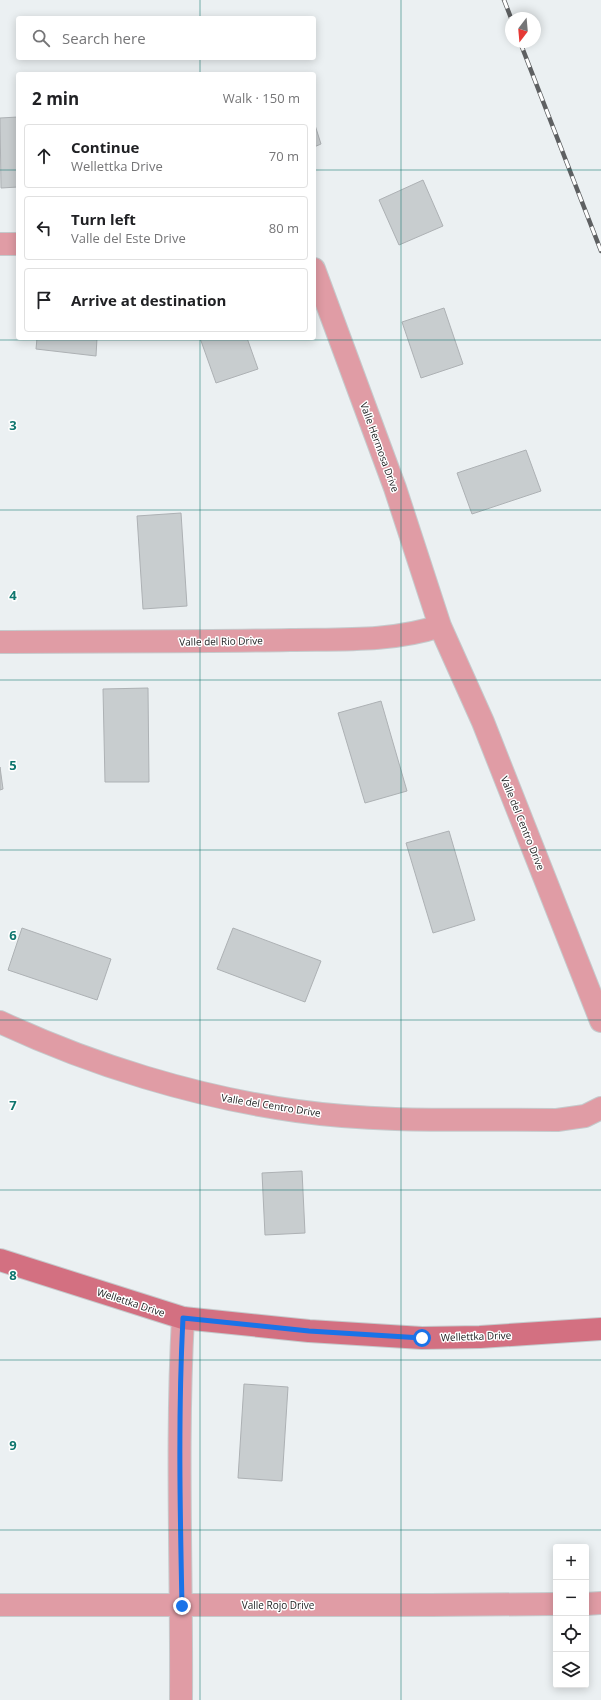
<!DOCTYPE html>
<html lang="en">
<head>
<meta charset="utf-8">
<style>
	body { margin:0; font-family:"Open Sans",sans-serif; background:#f6f6f6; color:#202124 }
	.controls { position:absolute; right:12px; bottom:12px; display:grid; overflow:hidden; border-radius:4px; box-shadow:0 2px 10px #0003 }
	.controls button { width:36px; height:36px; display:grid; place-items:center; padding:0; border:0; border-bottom:1px solid #e0e0e0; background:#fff; color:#202124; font:20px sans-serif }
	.compass { position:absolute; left:505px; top:12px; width:36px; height:36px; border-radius:50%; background:#fff; box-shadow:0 2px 10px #0003; rotate:196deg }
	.stop { position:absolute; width:12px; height:12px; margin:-9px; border:3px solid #1a73e8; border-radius:50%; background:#fff }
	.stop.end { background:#1a73e8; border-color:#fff; box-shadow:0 1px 4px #0008 }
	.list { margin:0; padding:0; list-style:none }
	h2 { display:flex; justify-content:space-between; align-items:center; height:52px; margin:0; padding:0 16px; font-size:17px }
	h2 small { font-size:13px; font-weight:400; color:#757577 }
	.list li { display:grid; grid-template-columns:26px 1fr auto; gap:12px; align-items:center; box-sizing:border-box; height:64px; margin:0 8px 8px; padding:0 8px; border:1px solid #e0e0e0; border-radius:4px }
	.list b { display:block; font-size:15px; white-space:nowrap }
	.list p { margin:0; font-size:13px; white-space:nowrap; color:#757577 }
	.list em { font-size:13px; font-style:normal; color:#757577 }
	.icon { flex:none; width:22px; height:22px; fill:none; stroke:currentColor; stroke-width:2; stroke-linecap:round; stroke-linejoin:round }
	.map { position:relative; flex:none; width:601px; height:1700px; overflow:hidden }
	.search { position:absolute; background:#fff; box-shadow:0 2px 10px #0003; left:16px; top:16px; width:300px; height:44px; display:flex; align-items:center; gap:10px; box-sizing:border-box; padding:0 14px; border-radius:4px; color:#757577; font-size:15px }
	.panel { position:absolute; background:#fff; box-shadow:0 2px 10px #0003; left:16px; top:72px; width:300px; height:268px; border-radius:4px }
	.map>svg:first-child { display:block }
	.building { fill:#c8cdcf; stroke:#adb1b4 }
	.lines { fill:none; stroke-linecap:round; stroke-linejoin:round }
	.street-casing { stroke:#c5cacc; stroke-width:24 }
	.secondary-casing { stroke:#c5cacc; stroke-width:24 }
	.street { stroke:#e09ca5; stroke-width:22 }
	.secondary { stroke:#d37081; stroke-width:22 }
	.rail-casing { stroke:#5e6062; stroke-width:4.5 }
	.rail { stroke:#fff; stroke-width:3; stroke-dasharray:9; stroke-linecap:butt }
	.route { stroke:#1a73e8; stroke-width:5 }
	.grid { fill:none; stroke:#0f766e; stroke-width:1; stroke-opacity:0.55 }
	.labels { text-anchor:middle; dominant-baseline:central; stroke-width:3; stroke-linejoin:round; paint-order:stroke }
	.street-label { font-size:10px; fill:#1a1c1d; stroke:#fff }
	.grid-label { font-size:13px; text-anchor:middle; font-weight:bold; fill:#0f766e; stroke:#fff; stroke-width:3; stroke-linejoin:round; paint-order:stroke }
</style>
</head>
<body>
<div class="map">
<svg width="601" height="1700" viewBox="0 0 601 1700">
	<rect width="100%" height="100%" fill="#ebf0f2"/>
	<!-- building -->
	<path class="building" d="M18,117V187L1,188L0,118Z
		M314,122L321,144L314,147Z
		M423,180L443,226L399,245L379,200Z
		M444,308L463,364L421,378L402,322Z
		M37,338H97L96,356L36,349Z
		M200,338H247L258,369L216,383Z
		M526,450L541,491L472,514L457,473Z
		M181,513L187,606L143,609L137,516Z
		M148,688L149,782H105L103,689Z
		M381,701L407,791L365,803L338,713Z
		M0,767L3,789L0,790Z
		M449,831L475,920L433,933L406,843Z
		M22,928L111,959L97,1000L8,970Z
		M233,928L321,961L305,1002L217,969Z
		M302,1171L305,1233L265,1235L262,1173Z
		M244,1384L288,1387L282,1481L238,1478Z"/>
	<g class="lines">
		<!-- street casing -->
		<g class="street-casing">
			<path id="street" d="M0,244H18
				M314,269L395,488L440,626L483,722L601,1021
				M0,642C97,641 193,642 290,640C339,639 392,642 440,626
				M0,1022C92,1065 196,1097 297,1111C382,1123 471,1119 557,1120L585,1116L601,1108
				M586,1604L601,1603
				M0,1605H431L556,1604
				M181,1700C182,1573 176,1445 183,1318"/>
		</g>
		<!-- secondary casing -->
		<g class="secondary-casing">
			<path id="secondary" d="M0,1260L183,1318L309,1331L422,1338L480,1337L601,1329"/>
		</g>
		<!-- street -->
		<use href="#street" class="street"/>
		<!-- secondary -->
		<use href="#secondary" class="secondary"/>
		<!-- rail casing -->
		<g class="rail-casing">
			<path id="rail" d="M504,0L511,18
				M520,42L601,251"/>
		</g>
		<!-- rail -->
		<use href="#rail" class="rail"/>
	</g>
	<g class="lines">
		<!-- route -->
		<path class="route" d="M182,1606C180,1510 178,1414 183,1318L309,1331L422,1338"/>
	</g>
	<!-- grid -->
	<path class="grid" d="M200,0V18M401,0V1700M200,58V74M0,170H18M314,170H601M200,338V1700M0,340H601M0,510H601M0,680H601M0,850H601M0,1020H601M0,1190H601M0,1360H601M0,1530H601"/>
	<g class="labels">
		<!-- street labels -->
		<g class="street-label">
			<text transform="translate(380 447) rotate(70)">Valle Hermosa Drive</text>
			<text transform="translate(221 641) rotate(-1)">Valle del Rio Drive</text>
			<text transform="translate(523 823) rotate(68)">Valle del Centro Drive</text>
			<text transform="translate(271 1105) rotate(9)">Valle del Centro Drive</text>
			<text transform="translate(131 1302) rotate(18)">Wellettka Drive</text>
			<text transform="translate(476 1336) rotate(-2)">Wellettka Drive</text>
			<text x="278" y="1605">Valle Rojo Drive</text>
		</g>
	</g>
	<g class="grid-label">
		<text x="13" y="430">3</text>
		<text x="13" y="600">4</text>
		<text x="13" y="770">5</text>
		<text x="13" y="940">6</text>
		<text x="13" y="1110">7</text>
		<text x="13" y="1280">8</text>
		<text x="13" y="1450">9</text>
	</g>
</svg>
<div class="controls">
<button>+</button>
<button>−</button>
<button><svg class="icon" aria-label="locate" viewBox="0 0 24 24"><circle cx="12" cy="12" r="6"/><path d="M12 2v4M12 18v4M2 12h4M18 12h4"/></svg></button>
<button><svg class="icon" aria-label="layers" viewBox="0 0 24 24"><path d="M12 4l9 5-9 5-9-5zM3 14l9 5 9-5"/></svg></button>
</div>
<svg class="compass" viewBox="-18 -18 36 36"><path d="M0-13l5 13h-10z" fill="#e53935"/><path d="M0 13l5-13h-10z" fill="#757577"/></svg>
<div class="stop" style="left:422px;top:1338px"></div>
<div class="stop end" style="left:182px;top:1606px"></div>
<div class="search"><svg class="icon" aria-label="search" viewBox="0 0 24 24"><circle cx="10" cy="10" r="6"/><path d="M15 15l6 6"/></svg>Search here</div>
<section class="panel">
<h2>2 min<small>Walk · 150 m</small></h2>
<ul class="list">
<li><svg class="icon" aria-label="ahead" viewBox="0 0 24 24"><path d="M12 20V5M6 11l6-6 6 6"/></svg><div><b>Continue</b><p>Wellettka Drive</p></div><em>70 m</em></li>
<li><svg class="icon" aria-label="left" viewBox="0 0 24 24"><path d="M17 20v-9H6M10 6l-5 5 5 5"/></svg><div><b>Turn left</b><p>Valle del Este Drive</p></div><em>80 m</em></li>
<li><svg class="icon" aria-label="arrive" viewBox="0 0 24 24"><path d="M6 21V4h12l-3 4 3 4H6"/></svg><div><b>Arrive at destination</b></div></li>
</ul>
</section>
</div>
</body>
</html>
